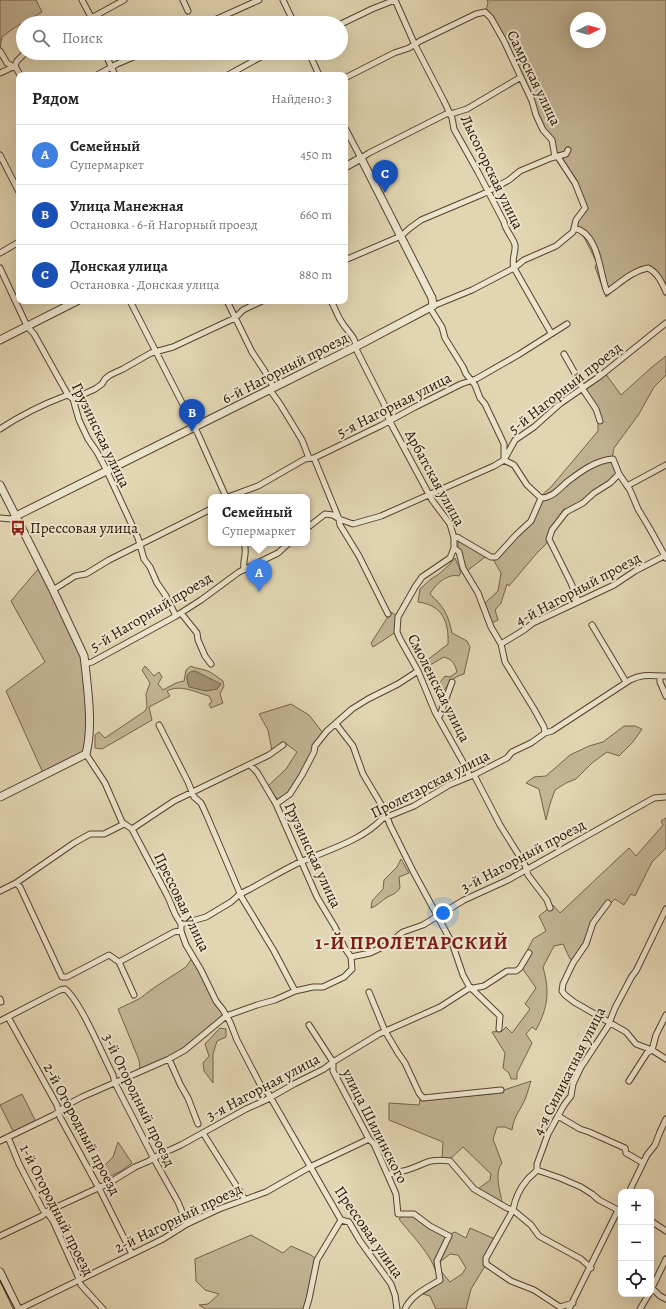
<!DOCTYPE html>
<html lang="ru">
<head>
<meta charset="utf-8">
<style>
	body { margin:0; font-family:Alegreya,serif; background:#f6f6f6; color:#222 }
	.controls { position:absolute; right:12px; bottom:12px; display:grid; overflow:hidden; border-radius:8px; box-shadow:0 4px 16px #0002 }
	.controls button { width:36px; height:36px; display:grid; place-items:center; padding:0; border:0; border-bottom:1px solid #e0e0e0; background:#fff; color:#222; font:20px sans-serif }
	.compass { position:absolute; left:570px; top:12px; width:36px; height:36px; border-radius:50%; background:#fff; box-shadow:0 4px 16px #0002; rotate:85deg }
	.you { position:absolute; left:443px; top:913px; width:14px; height:14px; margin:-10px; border:3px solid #fff; border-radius:50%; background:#1a73e8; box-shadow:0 0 0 6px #1a73e833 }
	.badge { display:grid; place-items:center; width:26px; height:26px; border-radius:50%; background:#0b8043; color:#fff; font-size:13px; font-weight:700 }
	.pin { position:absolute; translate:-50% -33px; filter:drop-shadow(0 1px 2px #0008) }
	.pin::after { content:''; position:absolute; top:21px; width:14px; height:12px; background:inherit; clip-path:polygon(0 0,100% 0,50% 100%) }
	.popup { position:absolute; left:208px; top:494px; width:102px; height:52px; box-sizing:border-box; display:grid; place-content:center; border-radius:8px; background:#fff; filter:drop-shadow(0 1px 3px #0005); font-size:13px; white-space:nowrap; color:#767676 }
	.popup b { font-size:15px; color:#222 }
	.popup::after { content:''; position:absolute; left:50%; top:100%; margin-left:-8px; border:8px solid transparent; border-top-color:#fff }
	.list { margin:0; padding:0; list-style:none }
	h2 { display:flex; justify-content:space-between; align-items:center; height:52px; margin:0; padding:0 16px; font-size:17px }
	h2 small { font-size:13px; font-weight:400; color:#767676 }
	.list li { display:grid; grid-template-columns:26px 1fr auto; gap:12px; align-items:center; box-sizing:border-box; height:60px; padding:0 16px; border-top:1px solid #e0e0e0 }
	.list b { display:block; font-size:15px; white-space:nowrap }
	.list p { margin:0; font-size:13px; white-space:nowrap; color:#767676 }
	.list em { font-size:13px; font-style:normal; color:#767676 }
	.icon { flex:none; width:22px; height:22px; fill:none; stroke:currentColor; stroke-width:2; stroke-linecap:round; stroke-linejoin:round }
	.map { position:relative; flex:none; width:666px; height:1309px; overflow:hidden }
	.search { position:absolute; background:#fff; box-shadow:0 4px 16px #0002; left:16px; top:16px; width:332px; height:44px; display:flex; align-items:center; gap:10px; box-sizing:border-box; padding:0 14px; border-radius:22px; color:#767676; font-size:15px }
	.panel { position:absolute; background:#fff; box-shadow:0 4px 16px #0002; left:16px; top:72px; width:332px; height:232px; border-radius:8px }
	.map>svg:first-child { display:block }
	.green { fill:#c2b494; stroke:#74624a; fill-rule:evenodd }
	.water { fill:#a29275; stroke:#705e46 }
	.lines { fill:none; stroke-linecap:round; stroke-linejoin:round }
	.minor-casing { stroke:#55422c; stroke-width:7 }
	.tertiary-casing { stroke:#55422c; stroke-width:9 }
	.minor { stroke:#ece4cd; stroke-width:5 }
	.tertiary { stroke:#ece4cd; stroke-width:7 }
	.tram { stroke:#261100; stroke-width:1 }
	.labels { text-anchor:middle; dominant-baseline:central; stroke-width:4; stroke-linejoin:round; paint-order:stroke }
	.street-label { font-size:15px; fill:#261100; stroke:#ece4cd }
	.poi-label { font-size:15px; fill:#261100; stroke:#ece4cd; text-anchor:start }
	.district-label { font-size:19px; font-weight:bold; letter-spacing:1px; fill:#7a1f14; stroke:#ece4cd }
</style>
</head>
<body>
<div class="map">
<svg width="666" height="1309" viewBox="0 0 666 1309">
	<rect width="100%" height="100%" fill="#e2d5b2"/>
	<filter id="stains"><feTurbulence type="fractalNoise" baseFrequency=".005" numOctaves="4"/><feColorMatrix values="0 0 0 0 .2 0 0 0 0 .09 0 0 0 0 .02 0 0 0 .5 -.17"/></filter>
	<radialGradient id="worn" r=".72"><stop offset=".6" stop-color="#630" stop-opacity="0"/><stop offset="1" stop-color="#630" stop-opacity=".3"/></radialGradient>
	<!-- green -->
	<path class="green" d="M0,0H36L42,12L14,28L2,37L0,48Z
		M487,0H666V296L652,271L648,270L631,276L606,297L595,267L597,263L582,233L576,226L585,202L556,154L553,140L544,129L533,101L486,10L488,3ZM576,18H600V42H576Z
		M666,356V375L654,387L639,414L614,448L612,459L616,471L615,474L608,481L593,492L582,503L573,508L564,509L550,529L546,544L537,553L509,586L507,584L501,603L495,610L498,620L492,623L485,603L498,591L501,573L493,559L517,536L526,530L532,522L542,495L551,487L598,431V418L584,393L582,391L605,373L621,395L652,367Z
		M459,541L475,548L485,557L467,571C462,564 455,549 459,541Z
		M455,558L461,572L459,576C447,573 435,585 430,594C444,607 448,614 452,633L467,641L470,647L464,674C452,677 449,684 441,694L433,691L445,676L450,677L457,672C455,664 452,659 444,657L430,665H421L448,644C449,621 442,605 418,602L420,589L431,579L439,574L449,565Z
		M39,568L80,655C85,676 91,726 85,745C84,750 81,753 78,756L43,773L6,691L45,662L11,601Z
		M391,612L397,616L395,626L396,632L373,647L371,643Z
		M145,666L154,676L159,672L162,677L158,684L163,690L176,683L184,681L186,670L191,666C196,669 199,668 205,670C212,672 217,677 223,681L224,686L220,694L223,703L211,708L209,704L212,702L209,696C195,692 180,684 167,691L170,696L149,707L152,720L102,749L95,748V735L99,732L105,738L145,711L147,707L146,694L150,683L142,670Z
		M291,704L309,715L323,733C313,750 295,792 278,799L276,798L268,786L286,769L297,752L284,742L272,751L268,730L259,714Z
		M624,726H635L642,729L633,742L619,756L607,752L592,763L576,779L566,783L555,790L550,804L546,820L539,789L526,783L534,777L546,776L570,755L589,746L603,742Z
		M666,818V848L652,862L635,896L631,894L624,905L615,899L603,911L573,959H570L563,944L554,946L543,967C550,992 548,1007 536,1030L532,1027L526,1034L532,1043L517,1073V1079H511L509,1073L503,1068L505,1053L492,1032L502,1031L506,1027L512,1033L530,1009L525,1004L536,988L520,965L533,939L546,931L539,916L553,905L560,913L629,848L636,856L663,825L661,821Z
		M401,859L409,873L399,877L400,888C395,895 392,894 386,898C380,902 377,906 371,908L372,901L383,889L384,880L397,867Z
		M192,958C203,977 210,997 223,1014L222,1018L184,1049L168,1058L140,1070L139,1060L118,1009L139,999L155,987L186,967Z
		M220,1028L226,1029V1037L217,1041L213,1054V1083L204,1071L203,1063L209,1056L205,1044Z
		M531,1081C529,1086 528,1092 526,1097C521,1110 514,1115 512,1130L505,1127H497L493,1139L502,1163C494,1173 500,1191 502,1202L478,1189L490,1180L491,1174L463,1147L450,1159H442L443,1142L389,1120V1103L419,1105L420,1100L492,1094Z
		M22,1094L36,1122L14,1133L0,1105Z
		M118,1142L132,1163L121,1171L103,1180L99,1173L102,1168L113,1157Z
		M406,1213L450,1234L455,1232L466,1238L470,1228L495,1239C490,1247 482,1257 485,1266L471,1289L466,1309H436L430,1296L423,1294V1290L437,1281C438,1260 411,1235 399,1219ZM450,1254L458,1255L466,1268L462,1274L450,1282L440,1270V1262Z
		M251,1235L283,1253L291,1246L311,1255L316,1259L307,1297L303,1309H205L199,1305L208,1304L219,1294L205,1290L196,1281L195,1259Z"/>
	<!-- water -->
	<path class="water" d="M195,671L221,684L217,689L206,691L189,687C186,678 185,672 195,671Z"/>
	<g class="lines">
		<!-- minor casing -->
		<g class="minor-casing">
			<path id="minor" d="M82,0L90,15L91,23
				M183,0L188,11
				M283,0L294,23
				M395,0L415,45L444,101L452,118L454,129L478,172L504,222C505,230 513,237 515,245C516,253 511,259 514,268L551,333
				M79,23L93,17L124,0
				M208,23L259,0
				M341,24L372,9L395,0
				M0,51L7,63L12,66
				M105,53L115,75
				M309,53L319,75
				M15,66L20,75
				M0,73L15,66L17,61L25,53
				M97,75L117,64L143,53
				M228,75L268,53
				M345,78L394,53L409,48L420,41L476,14L485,12L491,18L504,41L532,101L536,115L543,130L552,140L555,157
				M345,128L361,158L369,153L446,114L454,113L467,109L521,77
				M0,155L19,192
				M574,228C600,234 599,273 607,292C620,283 632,271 648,268C658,273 662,283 666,292
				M0,253L19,242
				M345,260L401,236L410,228L421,220L483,194L509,180L520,171L551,158L566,154L568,150
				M0,268L27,326L34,334L68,395L73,399L79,420L88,439L97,452L105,467L138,538L144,559L150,567L157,583L166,596L176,616
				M130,301L198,434L226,497
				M227,301L252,352L264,370L274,388
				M331,301C335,308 337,315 341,321C348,333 356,336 357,351L384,404L389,420L432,500L450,524L454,538V548L450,558L422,577L415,587L398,617L397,632L400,639L418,671L435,712L468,771L469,777
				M433,306L472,290L514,268L524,260L556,246L573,232L576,220L585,208L575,183L558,157
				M430,308L442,327L445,338L463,367L466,374L475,385L480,398L485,404L504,444V460L514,465L527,485L541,498
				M564,354L581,384L582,388L596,409L600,421
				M270,390L280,404L302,440L309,458
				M73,399L95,389L102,384L105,379L110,375L123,369L151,353L173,347L235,318L243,310L262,301
				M0,429C21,415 41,405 65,396L68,395
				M314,458L339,519L340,525L359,556L388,614
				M627,486L666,465
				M228,497L258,486L305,459L314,458L382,425L415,407L461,384L476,379L518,355L567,324
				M541,498C552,498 559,489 567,482C580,472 596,460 613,459L619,474L630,490L638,509L650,529L666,558
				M0,518L11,519L16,516
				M307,528L325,514L333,515L339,519L353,524L381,516L494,466L504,460L515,440L534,427L561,403L600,376L666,323
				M454,538L457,537L491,557H496L516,535L531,521L541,498
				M454,548L459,552L463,568L478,593L491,627L501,644L505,662L534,709L544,727L545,733
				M244,570C242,561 248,553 244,543
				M53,590L75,576L86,574L109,560L211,509
				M578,601L571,583L549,539L552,530L566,512L583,503L594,493L610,483L619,474
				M181,613L197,633L198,640L205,656L211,664
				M592,625L626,682
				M501,644L524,630L533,623L614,585L635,571L666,555
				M85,664L92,662L176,616L201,600L239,572L278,553L289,543
				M660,676V682L666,696
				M437,716L440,715L452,682
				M336,724L353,746L363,774L385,811L390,825L414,873L452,943L463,975L469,986L500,1016L499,1029
				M159,725L188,782L194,797L201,803L207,816L242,898L274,951L295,991
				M86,754L105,783L122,822L132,829L168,897L175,914L181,924V931L186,945L201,970L216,1001L223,1010L230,1022L237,1040L262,1088L268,1093L341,1220L349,1222L360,1241L391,1284L395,1295L397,1309
				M250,765L257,772L276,804L317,897L335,927L344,947L351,957
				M474,775L500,825L525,865L528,875L547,900L550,908
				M276,804L290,794L302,775L314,752L315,746L327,731L352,709L368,699L398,684L418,671
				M132,829L174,801L269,755L283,745
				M16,883L20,887L62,977H67L109,955L119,962L174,932L181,931
				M0,891L16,883L74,843L90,834H104L124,824
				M608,903L593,923L586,944L573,963L563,984L562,991L565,995L574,1002L626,1032L636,1044L652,1050L666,1059
				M181,924L206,917L231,902L240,894L250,889C265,881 280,872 296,864C324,851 360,842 382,819L414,806L449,785L476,774L507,758L512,752L531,743L545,733L552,731L630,680C644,673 651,676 666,676
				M119,962L134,995
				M369,992L385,1031L398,1053L405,1063L419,1093L423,1098L501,1090
				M0,999L1,1002
				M8,1017L57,1105L60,1117L101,1192L132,1254
				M0,1021L60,990L65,989C80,1000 103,1056 113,1075L115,1083L155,1161L178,1202L187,1224
				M309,1025L333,1062V1071L369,1139L374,1144L396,1194L398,1214H414L430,1226L449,1236L437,1261L440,1280C427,1288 411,1295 405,1309
				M169,1059L180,1084L188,1098L198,1124
				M629,1081L647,1053L652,1050L656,1035L666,1015
				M558,1116L580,1129L589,1132L625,1148L626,1153L643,1163
				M203,1133L244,1198
				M8,1137L19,1164L43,1210L49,1215L53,1221L77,1274L81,1285L103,1309
				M0,1141L54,1115L67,1105L82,1097L169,1059L185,1050L226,1016L257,1005L275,1000L295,991L313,987H323L344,977L352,969L351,957L370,953L391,943L399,935L403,932L423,925L464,900L508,880L654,798L666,797
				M537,1170L560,1178L581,1187L592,1194L599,1200L618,1210
				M388,1175C394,1172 401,1172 407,1170C426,1164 428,1158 450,1161L474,1189L507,1208L513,1210L531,1225L539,1236L581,1259L591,1268
				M629,1192L647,1155L655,1145L660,1132L666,1119
				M651,1221L666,1231
				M0,1236L42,1216L48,1211L109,1183L135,1167L149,1161L159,1155L181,1145L246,1109L266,1100L294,1084L324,1069L333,1062L379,1034L440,1007L468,989L484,986L507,971H516L520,968L529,953
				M652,1288L660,1296L666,1299
				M651,1290L666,1259
				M573,1303L560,1307L534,1290L511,1281L486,1264V1258L513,1210C515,1199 520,1188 527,1180C530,1176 534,1174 537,1170V1164L548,1134L564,1105L571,1096L573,1084L581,1067L608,1026L615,1008L632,976L636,971L666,909
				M20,1309L163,1239L187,1224L219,1209L266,1192L310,1167L369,1139
				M306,1309L309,1299L317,1260L341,1220
				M569,1309L618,1210L621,1209
				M640,1309L649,1294"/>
		</g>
		<!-- tertiary casing -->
		<g class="tertiary-casing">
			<path id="tertiary" d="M0,340L77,301
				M0,485L53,590L84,656L85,664C88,692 93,727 86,754L0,797
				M16,516L357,346L433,306L432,298L361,158L345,167
				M0,1272L18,1309"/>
		</g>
		<!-- minor -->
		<use href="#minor" class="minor"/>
		<!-- tertiary -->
		<use href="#tertiary" class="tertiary"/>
		<!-- tram -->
		<path class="tram" d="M0,1280L15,1309"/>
	</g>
	<!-- icons -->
	<defs>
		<g id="bus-bare" transform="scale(1.2)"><path d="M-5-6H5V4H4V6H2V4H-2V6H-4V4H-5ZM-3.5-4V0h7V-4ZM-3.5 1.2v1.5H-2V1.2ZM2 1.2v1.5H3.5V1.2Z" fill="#8f2418" stroke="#ece4cd" stroke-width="2.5" paint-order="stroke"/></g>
	</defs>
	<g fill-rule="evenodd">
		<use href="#bus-bare" x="18" y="528"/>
	</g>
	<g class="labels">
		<!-- street labels -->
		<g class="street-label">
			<text transform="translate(534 78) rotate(64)">Самрская улица</text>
			<text transform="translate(492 172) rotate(64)">Лысогорская улица</text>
			<text transform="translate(285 368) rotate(-27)">6-й Нагорный проезд</text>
			<text transform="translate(565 388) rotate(-38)">5-й Нагорный проезд</text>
			<text transform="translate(394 405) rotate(-27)">5-я Нагорная улица</text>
			<text transform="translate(101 435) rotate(64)">Грузинская улица</text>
			<text transform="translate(435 478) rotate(61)">Арбатская улица</text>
			<text transform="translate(578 589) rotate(-28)">4-й Нагорный проезд</text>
			<text transform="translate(151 612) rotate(-31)">5-й Нагорный проезд</text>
			<text transform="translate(439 688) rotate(63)">Смоленская улица</text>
			<text transform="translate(430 784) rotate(-27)">Пролетарская улица</text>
			<text transform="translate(313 855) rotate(65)">Грузинская улица</text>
			<text transform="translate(523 856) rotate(-28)">3-й Нагорный проезд</text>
			<text transform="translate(182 902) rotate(64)">Прессовая улица</text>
			<text transform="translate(569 1071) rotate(-63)">4-я Силикатная улица</text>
			<text transform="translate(263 1087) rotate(-28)">3-я Нагорная улица</text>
			<text transform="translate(139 1100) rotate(64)">3-й Огородный проезд</text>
			<text transform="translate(375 1126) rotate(63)">улица Шилинского</text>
			<text transform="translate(82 1129) rotate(62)">2-й Огородный проезд</text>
			<text transform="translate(57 1210) rotate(63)">1-й Огородный проезд</text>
			<text transform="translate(178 1218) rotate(-26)">2-й Нагорный проезд</text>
			<text transform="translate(369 1232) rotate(55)">Прессовая улица</text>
		</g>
		<!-- poi labels -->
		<g class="poi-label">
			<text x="30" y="528">Прессовая улица</text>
		</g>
		<!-- district labels -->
		<g class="district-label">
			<text x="412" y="943">1-Й ПРОЛЕТАРСКИЙ</text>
		</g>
	</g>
	<rect width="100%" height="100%" filter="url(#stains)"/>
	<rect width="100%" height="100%" fill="url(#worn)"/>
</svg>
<div class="controls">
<button>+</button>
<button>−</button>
<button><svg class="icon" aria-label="locate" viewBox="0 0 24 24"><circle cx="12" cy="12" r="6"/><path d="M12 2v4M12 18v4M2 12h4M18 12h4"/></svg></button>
</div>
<svg class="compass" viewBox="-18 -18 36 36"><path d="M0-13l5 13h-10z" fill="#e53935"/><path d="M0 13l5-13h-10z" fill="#767676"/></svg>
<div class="you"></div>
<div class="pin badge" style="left:259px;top:592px;background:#3f7fe0">A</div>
<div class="popup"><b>Семейный</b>Супермаркет</div>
<div class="pin badge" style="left:192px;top:432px;background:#1a4fb4">B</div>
<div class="pin badge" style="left:385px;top:193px;background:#1a4fb4">C</div>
<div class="search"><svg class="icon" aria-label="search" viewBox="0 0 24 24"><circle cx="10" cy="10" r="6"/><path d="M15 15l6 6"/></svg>Поиск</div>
<section class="panel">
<h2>Рядом<small>Найдено: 3</small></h2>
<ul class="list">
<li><span class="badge" style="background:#3f7fe0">A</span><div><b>Семейный</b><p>Супермаркет</p></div><em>450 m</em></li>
<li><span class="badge" style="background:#1a4fb4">B</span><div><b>Улица Манежная</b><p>Остановка · 6-й Нагорный проезд</p></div><em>660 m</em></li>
<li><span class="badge" style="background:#1a4fb4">C</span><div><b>Донская улица</b><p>Остановка · Донская улица</p></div><em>880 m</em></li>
</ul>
</section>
</div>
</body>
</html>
